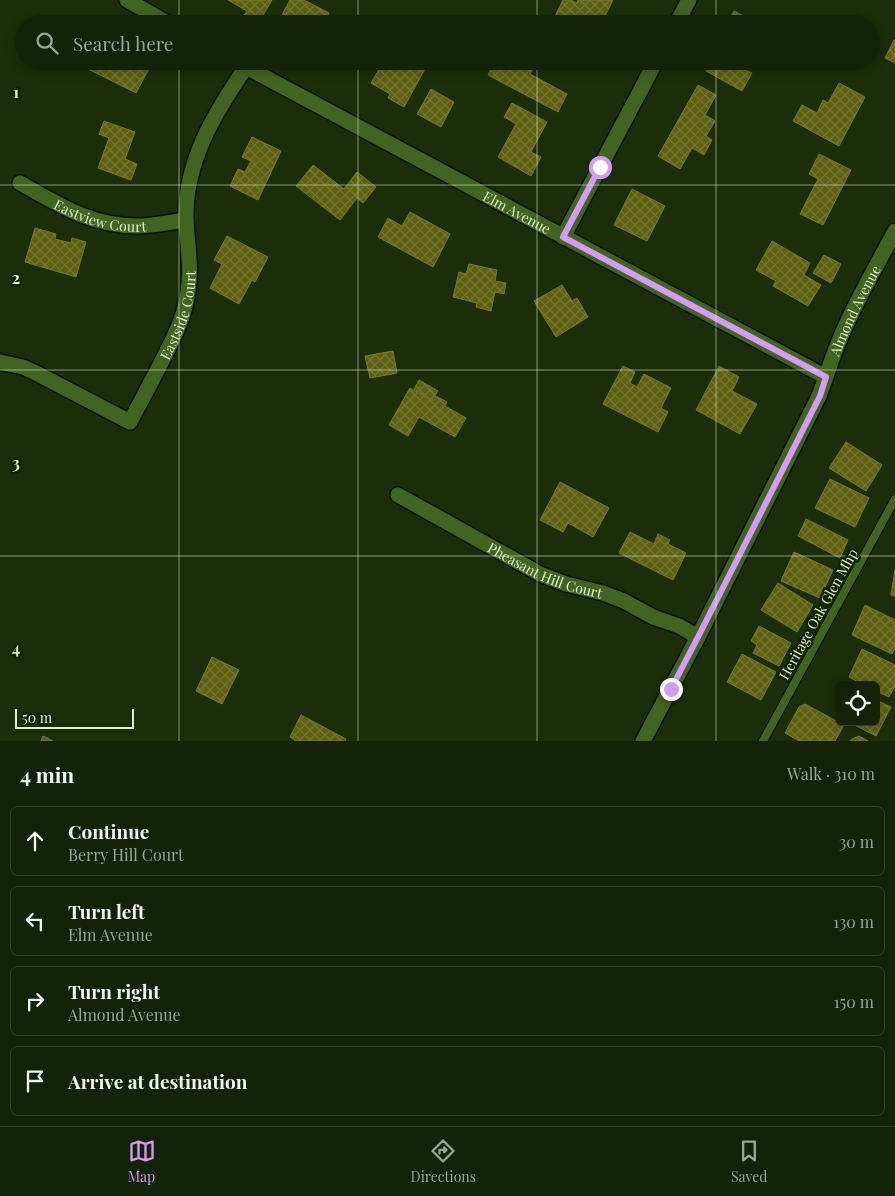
<!DOCTYPE html>
<html lang="en">
<head>
<meta charset="utf-8">
<style>
	body { margin:0; font-family:"Playfair Display",serif; background:#212f15; color:#f1f3f6 }
	.controls { position:absolute; right:15px; bottom:15px; display:grid; overflow:hidden; border-radius:8px; box-shadow:0 2px 12px #0003 }
	.controls button { width:45px; height:45px; display:grid; place-items:center; padding:0; border:0; border-bottom:1px solid #333f28; background:#142207; color:#f1f3f6; font:25px sans-serif }
	.scale { position:absolute; left:15px; bottom:12px; width:119px; box-sizing:border-box; padding-left:5px; border:2px solid #def2cf; border-top:0; font-size:14px; line-height:18px; white-space:nowrap; color:#def2cf; -webkit-text-stroke:4px #122301; paint-order:stroke }
	.stop { position:absolute; width:15px; height:15px; margin:-11px; border:4px solid #d69bfa; border-radius:50%; background:#fff }
	.stop.end { background:#d69bfa; border-color:#fff; box-shadow:0 1px 5px #0008 }
	.list { margin:0; padding:0; list-style:none }
	h2 { display:flex; justify-content:space-between; align-items:center; height:65px; margin:0; padding:0 20px; font-size:21px }
	h2 small { font-size:16px; font-weight:400; color:#9da49b }
	.list li { display:grid; grid-template-columns:32px 1fr auto; gap:15px; align-items:center; box-sizing:border-box; height:70px; margin:0 10px 10px; padding:0 10px; border:1px solid #333f28; border-radius:8px }
	.list b { display:block; font-size:19px; white-space:nowrap }
	.list p { margin:0; font-size:16px; white-space:nowrap; color:#9da49b }
	.list em { font-size:16px; font-style:normal; color:#9da49b }
	.icon { flex:none; width:28px; height:28px; fill:none; stroke:currentColor; stroke-width:2; stroke-linecap:round; stroke-linejoin:round }
	.map { position:relative; flex:none; width:895px; height:741px; overflow:hidden }
	.search { position:absolute; background:#142207; box-shadow:0 2px 12px #0003; left:15px; right:15px; top:15px; height:55px; display:flex; align-items:center; gap:12px; box-sizing:border-box; padding:0 18px; border-radius:28px; color:#9da49b; font-size:19px }
	.sheet { height:385px; background:#142207 }
	nav { display:flex; justify-content:space-around; align-items:center; box-sizing:border-box; height:70px; border-top:1px solid #333f28; background:#142207; font-size:14px; color:#9da49b }
	nav a { display:grid; justify-items:center; gap:2px }
	nav .on { color:#d69bfa }
	.map>svg:first-child { display:block }
	.building { fill:url(#building-cross-hatch); stroke:#767a29 }
	.lines { fill:none; stroke-linecap:round; stroke-linejoin:round }
	.lane-casing { stroke:#051400; stroke-width:10 }
	.street-casing { stroke:#051400; stroke-width:18 }
	.secondary-casing { stroke:#051400; stroke-width:18 }
	.lane { stroke:#426421; stroke-width:8 }
	.street { stroke:#426421; stroke-width:15 }
	.secondary { stroke:#426421; stroke-width:15 }
	.route { stroke:#d69bfa; stroke-width:6 }
	.grid { fill:none; stroke:#def2cf; stroke-width:1; stroke-opacity:0.55 }
	.labels { text-anchor:middle; dominant-baseline:central; stroke-width:5; stroke-linejoin:round; paint-order:stroke }
	.street-label { font-size:14px; fill:#def2cf; stroke:#122301 }
	.grid-label { font-size:16px; text-anchor:middle; font-weight:bold; fill:#def2cf; stroke:#122301; stroke-width:5; stroke-linejoin:round; paint-order:stroke }
</style>
</head>
<body>
<div class="map">
<svg width="895" height="741" viewBox="0 0 895 741">
	<defs>
		<pattern id="building-cross-hatch" width="8" height="8" patternUnits="userSpaceOnUse" patternTransform="scale(1.25)"><rect width="8" height="8" fill="#5d600f"/><path d="M0 0l8 8M0 8l8-8" fill="none" stroke="#747731"/></pattern>
	</defs>
	<rect width="100%" height="100%" fill="#1b2d09"/>
	<!-- building -->
	<path class="building" d="M228,0H272L258,24H252L242,18L247,11Z
		M290,0H304L329,13L323,24H277Z
		M563,0H571L577,3L578,0H613L603,20L594,15L590,24H551Z
		M734,11L759,24H727Z
		M894,40H895V63L885,58Z
		M92,61H153L136,93L88,69Z
		M319,61H335L332,68Z
		M349,61H366L362,68Z
		M384,61H397L403,65L405,61H412L425,69L404,107L388,98L390,94L371,83Z
		M495,61H537L530,74L567,94L558,112L488,75Z
		M712,61H746L742,69L752,73L742,91L706,71Z
		M839,83L865,97L839,146L793,121L802,105L817,113L823,100L828,103Z
		M698,85L716,95L705,115L715,121L706,136L712,140L704,155L692,148L680,169L658,156Z
		M431,89L454,102L441,127L417,114Z
		M512,103L547,122L531,152L541,157L531,176L498,157L516,124L504,117Z
		M104,121L135,132L125,159L137,164L131,180L98,168L109,138L99,134Z
		M252,137L281,151L258,200L230,186L238,169L245,172L251,161L242,157Z
		M819,154L851,170L823,225L800,214L818,179L809,174Z
		M313,165L344,189L357,172L376,187L363,203L357,198L340,220L296,186Z
		M632,189L665,206L647,241L614,225Z
		M410,212L450,234L433,267L378,237L388,218L402,226Z
		M35,228L56,234L55,239L71,243L72,238L86,242L76,277L25,262Z
		M227,236L268,257L255,282L252,280L239,304L210,288L222,264L214,260Z
		M772,241L810,263L804,275L821,285L808,306L773,286L776,281L756,270Z
		M824,255L841,264L831,283L813,273Z
		M469,264L497,270L495,281L506,283L504,294L495,292L491,311L476,307L477,303L453,297L459,272L466,274Z
		M562,285L572,301L577,298L588,317L556,337L534,301Z
		M393,351L397,373L370,378L365,356Z
		M623,366L635,372L630,383L637,387L644,374L671,388L661,408L668,412L658,432L603,404Z
		M719,366L739,377L732,391L757,404L740,434L696,410Z
		M419,380L438,391L432,400L414,389Z
		M410,388L433,401L436,396L447,402L445,406L466,418L455,437L419,417L408,436L389,425Z
		M846,442L882,465L866,491L829,468Z
		M830,479L869,498L855,527L815,508Z
		M560,482L609,508L593,537L568,523L563,532L540,520Z
		M806,519L848,540L840,558L798,536Z
		M630,532L654,544L658,534L670,540L668,544L686,553L673,580L619,553Z
		M794,552L833,570L820,598L781,581Z
		M895,570V596L891,595Z
		M778,583L813,605L797,632L761,610Z
		M865,605L895,620V648L892,654L852,635Z
		M759,626L791,643L779,666L753,653L757,645L751,641Z
		M862,649L895,665V686L889,697L876,691V685H864L849,677Z
		M742,654L776,672L761,700L727,682Z
		M212,657L239,670L222,704L196,691Z
		M876,700L891,707L876,736L849,722H876Z
		M805,704L844,725L835,741H799L785,733L799,707Z
		M301,715L346,739L345,741H295V740L290,737Z
		M43,736L53,741H41Z
		M859,736L868,741H850L852,739Z"/>
	<g class="lines">
		<!-- lane casing -->
		<g class="lane-casing">
			<path id="lane" d="M763,741L895,499"/>
		</g>
		<!-- street casing -->
		<g class="street-casing">
			<g id="street">
				<path d="M676,24L689,0"/>
				<path id="s1" d="M20,183C60,205 89,225 136,226C153,226 170,222 186,220"/>
				<path d="M563,237L656,61"/>
				<path id="s2" d="M0,362L23,367L36,373L130,422C140,403 150,384 160,365C172,341 185,318 188,291C192,267 187,244 186,219C185,161 214,114 246,67"/>
				<path id="s3" d="M398,495L540,574L566,584L603,593L624,601L653,617L679,626L698,637"/>
			</g>
		</g>
		<!-- secondary casing -->
		<g class="secondary-casing">
			<g id="secondary">
				<path d="M127,0L169,24"/>
				<path id="s4" d="M235,61L826,377"/>
				<path id="s5" d="M643,741L698,637L819,396C827,375 833,354 842,334C857,299 877,265 895,231"/>
			</g>
		</g>
		<!-- lane -->
		<use href="#lane" class="lane"/>
		<!-- street -->
		<use href="#street" class="street"/>
		<!-- secondary -->
		<use href="#secondary" class="secondary"/>
	</g>
	<g class="lines">
		<!-- route -->
		<path class="route" d="M600,167L563,237L826,377L820,396L698,637L671,689"/>
	</g>
	<!-- grid -->
	<path class="grid" d="M179,0V24M358,0V24M537,0V24M716,0V24M179,61V741M358,61V741M537,61V741M716,61V741M0,185H895M0,370H895M0,556H895"/>
	<g class="labels">
		<!-- street labels -->
		<g class="street-label">
			<text stroke="none"><textPath href="#s1" startOffset="88">Eastview Court</textPath></text>
			<text stroke="none"><textPath href="#s4" startOffset="320">Elm Avenue</textPath></text>
			<text stroke="none"><textPath href="#s5" startOffset="480">Almond Avenue</textPath></text>
			<text stroke="none"><textPath href="#s2" startOffset="262">Eastside Court</textPath></text>
			<text stroke="none"><textPath href="#s3" startOffset="166">Pheasant Hill Court</textPath></text>
			<text transform="translate(818 614) rotate(-61)">Heritage Oak Glen Mhp</text>
		</g>
	</g>
	<g class="grid-label">
		<text x="16" y="98">1</text>
		<text x="16" y="284">2</text>
		<text x="16" y="469">3</text>
		<text x="16" y="654">4</text>
	</g>
</svg>
<div class="controls">
<button><svg class="icon" aria-label="locate" viewBox="0 0 24 24"><circle cx="12" cy="12" r="6"/><path d="M12 2v4M12 18v4M2 12h4M18 12h4"/></svg></button>
</div>
<div class="scale">50 m</div>
<div class="stop" style="left:600px;top:167px"></div>
<div class="stop end" style="left:671px;top:689px"></div>
<div class="search"><svg class="icon" aria-label="search" viewBox="0 0 24 24"><circle cx="10" cy="10" r="6"/><path d="M15 15l6 6"/></svg>Search here</div>
</div>
<section class="sheet">
<h2>4 min<small>Walk · 310 m</small></h2>
<ul class="list">
<li><svg class="icon" aria-label="ahead" viewBox="0 0 24 24"><path d="M12 20V5M6 11l6-6 6 6"/></svg><div><b>Continue</b><p>Berry Hill Court</p></div><em>30 m</em></li>
<li><svg class="icon" aria-label="left" viewBox="0 0 24 24"><path d="M17 20v-9H6M10 6l-5 5 5 5"/></svg><div><b>Turn left</b><p>Elm Avenue</p></div><em>130 m</em></li>
<li><svg class="icon" aria-label="right" viewBox="0 0 24 24"><path d="M7 20v-9h11M14 6l5 5-5 5"/></svg><div><b>Turn right</b><p>Almond Avenue</p></div><em>150 m</em></li>
<li><svg class="icon" aria-label="arrive" viewBox="0 0 24 24"><path d="M6 21V4h12l-3 4 3 4H6"/></svg><div><b>Arrive at destination</b></div></li>
</ul>
</section>
<nav>
<a class="on"><svg class="icon" aria-label="map" viewBox="0 0 24 24"><path d="M3 6l6-2 6 2 6-2v14l-6 2-6-2-6 2zM9 4v14M15 6v14"/></svg>Map</a>
<a><svg class="icon" aria-label="directions" viewBox="0 0 24 24"><path d="M12 3l9 9-9 9-9-9zM9 14v-3h6M13 9l2 2-2 2"/></svg>Directions</a>
<a><svg class="icon" aria-label="saved" viewBox="0 0 24 24"><path d="M7 4h10v16l-5-4-5 4z"/></svg>Saved</a>
</nav>
</body>
</html>
